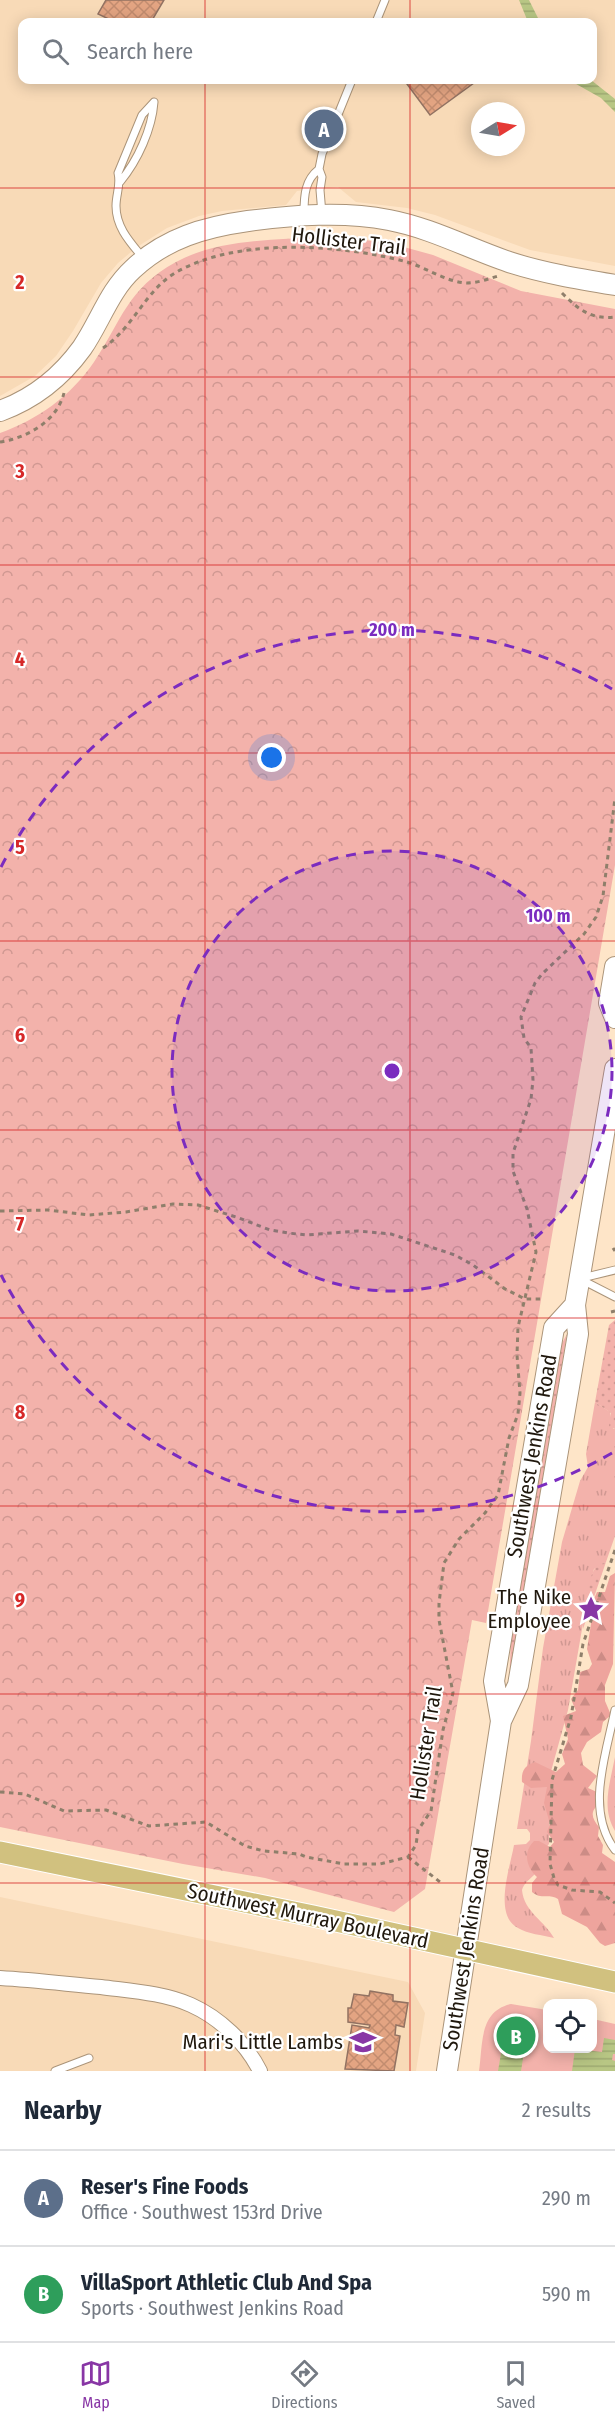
<!DOCTYPE html>
<html lang="en">
<head>
<meta charset="utf-8">
<style>
	body { margin:0; font-family:"Fira Sans Condensed",sans-serif; background:#f6f6f7; color:#1f2937 }
	.controls { position:absolute; right:18px; bottom:18px; display:grid; overflow:hidden; border-radius:12px; box-shadow:0 3px 15px #0003 }
	.controls button { width:54px; height:54px; display:grid; place-items:center; padding:0; border:0; border-bottom:2px solid #e0e1e3; background:#fff; color:#1f2937; font:30px sans-serif }
	.compass { position:absolute; left:471px; top:102px; width:54px; height:54px; border-radius:50%; background:#fff; box-shadow:0 3px 15px #0003; rotate:79deg }
	.you { position:absolute; left:272px; top:758px; width:21px; height:21px; margin:-15px; border:4px solid #fff; border-radius:50%; background:#1a73e8; box-shadow:0 0 0 9px #1a73e833 }
	.badge { display:grid; place-items:center; width:39px; height:39px; border-radius:50%; background:#8836a5; color:#fff; font-size:20px; font-weight:700 }
	.pin { position:absolute; translate:-50% -50%; border:3px solid #fff; box-shadow:0 2px 6px #0006 }
	.list { margin:0; padding:0; list-style:none }
	h2 { display:flex; justify-content:space-between; align-items:center; height:78px; margin:0; padding:0 24px; font-size:26px }
	h2 small { font-size:20px; font-weight:400; color:#747a83 }
	.list li { display:grid; grid-template-columns:39px 1fr auto; gap:18px; align-items:center; box-sizing:border-box; height:96px; padding:0 24px; border-top:2px solid #e0e1e3 }
	.list b { display:block; font-size:22px; white-space:nowrap }
	.list p { margin:0; font-size:20px; white-space:nowrap; color:#747a83 }
	.list em { font-size:20px; font-style:normal; color:#747a83 }
	.icon { flex:none; width:33px; height:33px; fill:none; stroke:currentColor; stroke-width:2; stroke-linecap:round; stroke-linejoin:round }
	.map { position:relative; flex:none; width:615px; height:2071px; overflow:hidden }
	.search { position:absolute; background:#fff; box-shadow:0 3px 15px #0003; left:18px; right:18px; top:18px; height:66px; display:flex; align-items:center; gap:15px; box-sizing:border-box; padding:0 21px; border-radius:12px; color:#747a83; font-size:22px }
	.sheet { height:270px; background:#fff }
	nav { display:flex; justify-content:space-around; align-items:center; box-sizing:border-box; height:84px; border-top:2px solid #e0e1e3; background:#fff; font-size:16px; color:#747a83 }
	nav a { display:grid; justify-items:center; gap:3px }
	nav .on { color:#8836a5 }
	.map>svg:first-child { display:block }
	.built { fill:#f8dab7; fill-rule:evenodd }
	.grass { fill:url(#grass-tufts) }
	.forest { fill:url(#forest-firs) }
	.park { fill:url(#park-crowns) }
	.garden { fill:url(#garden-dots) }
	.pitch { fill:#f3b2ab }
	.water { fill:url(#water-rules) }
	.building { fill:url(#building-cross-hatch); stroke:#927262; stroke-width:1.5 }
	.lines { fill:none; stroke-linecap:round; stroke-linejoin:round }
	.lane-casing { stroke:#ab9479; stroke-width:9 }
	.street-casing { stroke:#ab9479; stroke-width:16 }
	.secondary-casing { stroke:#ab9479; stroke-width:22 }
	.primary-casing { stroke:#fff; stroke-width:23 }
	.path { stroke:#8f7f6b; stroke-width:3; stroke-dasharray:4.5 4.5; stroke-linecap:butt }
	.lane { stroke:#fff; stroke-width:7 }
	.street { stroke:#fff; stroke-width:14 }
	.secondary { stroke:#fff; stroke-width:20 }
	.primary { stroke:#d1c17f; stroke-width:21 }
	.grid { fill:none; stroke:#d62828; stroke-width:1.5; stroke-opacity:0.55 }
	.ring { fill:none; stroke:#7b2cbf; stroke-width:3; stroke-dasharray:10 8 }
	.labels { text-anchor:middle; dominant-baseline:central; stroke-width:4.5; stroke-linejoin:round; paint-order:stroke }
	.street-label { font-size:21px; fill:#20180d; stroke:#fff }
	.poi-label { font-size:21px; fill:#20180d; stroke:#fff; text-anchor:end }
	.grid-label { font-size:20px; text-anchor:middle; font-weight:bold; fill:#d62828; stroke:#fff; stroke-width:4.5; stroke-linejoin:round; paint-order:stroke }
	.centre { fill:#7b2cbf; stroke:#fff; stroke-width:3 }
	.ring-label { font-size:18px; text-anchor:middle; font-weight:bold; fill:#7b2cbf; stroke:#fff; stroke-width:4.5; stroke-linejoin:round; paint-order:stroke }
</style>
</head>
<body>
<div class="map">
<svg width="615" height="2071" viewBox="0 0 615 2071">
	<defs>
		<pattern id="grass-tufts" width="24" height="20" patternUnits="userSpaceOnUse" patternTransform="scale(1.5)"><rect width="24" height="20" fill="#f3b2ab"/><path d="M3 7l-1-3M5 7V3M7 7l1-3M15 17l-1-3M17 17v-4M19 17l1-3" fill="none" stroke="#d09892"/></pattern>
		<pattern id="forest-firs" width="22" height="20" patternUnits="userSpaceOnUse" patternTransform="scale(1.5)"><rect width="22" height="20" fill="#eea49d"/><path d="M5 1l3.5 6h-7zM16 11l3.5 6h-7z" fill="#cc8c86"/></pattern>
		<pattern id="park-crowns" width="20" height="18" patternUnits="userSpaceOnUse" patternTransform="scale(1.5)"><rect width="20" height="18" fill="#f3b2ab"/><path d="M2 6a3 3 0 1 1 6 0M12 15a3 3 0 1 1 6 0" fill="none" stroke="#d09892"/></pattern>
		<pattern id="garden-dots" width="8" height="8" patternUnits="userSpaceOnUse" patternTransform="scale(1.5)"><rect width="8" height="8" fill="#f3b2ab"/><path d="M2 2h.1M6 6h.1" fill="none" stroke="#d09892" stroke-width="1.8" stroke-linecap="round"/></pattern>
		<pattern id="water-rules" width="6" height="5" patternUnits="userSpaceOnUse" patternTransform="scale(1.5)"><rect width="6" height="5" fill="#b8c684"/><path d="M0 2.5h6" fill="none" stroke="#9ea971"/></pattern>
		<pattern id="building-cross-hatch" width="8" height="8" patternUnits="userSpaceOnUse" patternTransform="scale(1.5)"><rect width="8" height="8" fill="#e3a482"/><path d="M0 0l8 8M0 8l8-8" fill="none" stroke="#c28c6f"/></pattern>
	</defs>
	<rect width="100%" height="100%" fill="#fee5c8"/>
	<!-- built -->
	<path class="built" d="M0,0H615V266L530,250L435,215L407,208L356,202L338,187L297,191L286,205L222,211L199,216L167,228L137,247L118,263L101,283L73,331L56,356L35,376L0,396ZM22,22H592V80H22ZM480,111H516V147H480Z
		M0,1897L408,1982L425,2013L416,2071H0Z"/>
	<!-- grass -->
	<path class="grass" d="M595,1402L610,1412L613,1429L615,1428V1536L606,1562L594,1569L590,1583L568,1710L550,1775L549,1844C540,1853 541,1866 534,1875C529,1880 524,1883 522,1890C524,1912 545,1921 554,1938C542,1935 528,1934 518,1928C493,1915 510,1868 514,1845L526,1844L530,1840V1833L527,1829H517L531,1741L543,1648L562,1542L580,1481L588,1467L586,1454Z
		M615,1757V1831C601,1808 610,1783 615,1757Z"/>
	<!-- forest -->
	<path class="forest" d="M615,1573L613,1664L605,1685V1701L611,1715L603,1722L601,1732L587,1742L581,1753L583,1765L597,1776L588,1788L597,1792L595,1797L600,1803C589,1812 592,1818 599,1827L598,1836L603,1845L602,1853L615,1862V1943L605,1946L600,1943L587,1927L562,1914L558,1899C549,1893 541,1900 532,1892V1883L537,1877C527,1868 522,1853 534,1841H539L550,1847L554,1842L547,1832L550,1824L544,1803L547,1787L531,1788L522,1782C521,1771 525,1765 535,1762L556,1772L565,1764L562,1754L568,1739L563,1716L576,1711L571,1699L578,1690L580,1672L589,1669L592,1664L587,1649L591,1624L589,1610L597,1592H605L610,1576Z"/>
	<!-- park -->
	<path class="park" d="M320,237L351,238L393,244L433,255L521,291L615,309V865L486,1623L472,1620L425,1889L394,1912L265,1878L183,1864L0,1827V433C37,420 71,396 94,362C122,320 127,289 176,262C218,239 273,240 320,237Z"/>
	<!-- garden -->
	<path class="garden" d="M615,1320V1428L611,1429L609,1426L611,1413L595,1402L609,1325Z
		M567,1334L509,1682V1683L511,1641L560,1347Z
		M606,1562L583,1629C583,1615 587,1582 594,1570C597,1565 602,1564 606,1562Z"/>
	<!-- pitch -->
	<path class="pitch" d="M511,2004L547,2010L548,2048H592L593,2019L615,2024V2071H479C483,2044 479,2011 511,2004Z"/>
	<!-- water -->
	<path class="water" d="M519,0H529L540,22H528Z
		M569,80H591L615,99V112L601,98Z
		M504,2036L526,2040L521,2071H498Z
		M604,2038L615,2040V2054H613L612,2060L615,2061V2071H572L575,2049L602,2052Z"/>
	<!-- building -->
	<path class="building" d="M106,0H164L151,22H115L98,14Z
		M404,80H478L430,115Z
		M370,1991L393,1995V2001L408,2003L404,2027L396,2025L395,2035L400,2036L394,2071L345,2069L352,2025L369,2028L370,2025L348,2022V2008H351L354,1994L369,1996Z"/>
	<g class="lines">
		<!-- lane casing -->
		<g class="lane-casing">
			<path id="lane" d="M376,22L385,0
				M120,182C138,160 152,129 154,102L142,115L118,173C121,185 116,194 116,206C116,228 131,243 144,259
				M304,213C304,195 305,180 319,169
				M322,214L320,190L322,177L319,169L322,154L352,80
				M582,1278L615,1270
				M582,1280L615,1297
				M615,1710C606,1755 585,1810 615,1850
				M55,2071L89,2058"/>
		</g>
		<!-- street casing -->
		<g class="street-casing">
			<path id="street" d="M0,1978C34,1980 67,1984 101,1987C131,1991 164,1993 191,2005C220,2018 246,2043 260,2071"/>
		</g>
		<!-- secondary casing -->
		<g class="secondary-casing">
			<path id="secondary" d="M0,411C33,399 61,377 82,348C100,322 109,291 133,269C166,238 205,227 248,221C295,215 343,211 389,220C431,228 468,248 509,262C543,273 579,279 615,285
				M615,967L609,1003L615,1018
				M501,1721L494,1681L554,1328L575,1305
				M447,2071L501,1721L518,1685L578,1334L575,1305L615,1069"/>
		</g>
		<!-- primary casing -->
		<g class="primary-casing">
			<path id="primary" d="M0,1852L313,1916L615,1982"/>
		</g>
		<!-- path -->
		<path class="path" d="M562,293C578,309 591,320 615,317
			M103,348C134,327 145,291 175,273C236,237 340,244 407,262C427,268 446,282 467,283C477,283 488,279 498,276
			M0,442C27,438 57,421 64,393
			M0,1211L48,1210L89,1215L126,1212L173,1204L198,1205L239,1218L270,1230L288,1233L306,1235L358,1231L391,1234L455,1255L473,1265L505,1289L525,1299H544
			M613,1248L615,1251
			M611,1312L615,1311
			M615,1550L583,1644L571,1717L552,1780L550,1864L554,1878L558,1885L572,1890L600,1892L615,1903
			M0,1792L25,1794L64,1811L106,1810L149,1826L206,1822L245,1846L264,1851L299,1854L306,1857L344,1864H380L408,1857L416,1845L418,1830L431,1811L443,1730L453,1693L439,1620V1603L444,1563L459,1539L485,1513L498,1495L509,1438L518,1414L520,1393L517,1355L518,1327L536,1252L527,1209L513,1171V1153L531,1099L533,1080L531,1048L524,1038L521,1017L535,983L542,974L584,934L596,917L603,896L615,798
			M408,1857L440,1882"/>
		<!-- lane -->
		<use href="#lane" class="lane"/>
		<!-- street -->
		<use href="#street" class="street"/>
		<!-- secondary -->
		<use href="#secondary" class="secondary"/>
		<!-- primary -->
		<use href="#primary" class="primary"/>
	</g>
	<!-- grid -->
	<path class="grid" d="M205,0V22M410,0V22M205,80V2071M410,80V2071M0,188H615M0,377H615M0,565H615M0,753H615M0,941H615M0,1130H615M0,1318H615M0,1506H615M0,1694H615M0,1883H615"/>
	<!-- distance rings -->
	<circle cx="392" cy="1071" r="220" fill="#7b2cbf" fill-opacity=".12"/>
	<g class="ring">
		<circle cx="392" cy="1071" r="220"/>
		<path d="M612 1453A441 441 0 0 1 1 1275M1 867A441 441 0 0 1 612 689"/>
	</g>
	<!-- icons -->
	<defs>
		<g id="sight-bare" transform="scale(2.07)"><path d="M0-6L1.8-2.2L6-1.7L2.9 1.2L3.7 5.4L0 3.3L-3.7 5.4L-2.9 1.2L-6-1.7L-1.8-2.2Z" fill="#8836a5" stroke="#fff" stroke-width="2.5" paint-order="stroke"/></g>
		<g id="school-bare" transform="scale(2.07)"><path d="M0-5L7-2L0 1L-7-2ZM-4 1L0 2.5L4 1V4Q0 6-4 4Z" fill="#8836a5" stroke="#fff" stroke-width="2.5" paint-order="stroke"/></g>
	</defs>
	<g fill-rule="evenodd">
		<use href="#sight-bare" x="591" y="1609"/>
		<use href="#school-bare" x="363" y="2042"/>
	</g>
	<g class="labels">
		<!-- street labels -->
		<g class="street-label">
			<text transform="translate(349 241) rotate(7)">Hollister Trail</text>
			<text transform="translate(532 1456) rotate(-80)">Southwest Jenkins Road</text>
			<text transform="translate(426 1743) rotate(-81)">Hollister Trail</text>
			<text transform="translate(308 1916) rotate(12)">Southwest Murray Boulevard</text>
			<text transform="translate(466 1949) rotate(-81)">Southwest Jenkins Road</text>
		</g>
		<!-- poi labels -->
		<g class="poi-label">
			<text x="571" y="1597">The Nike<tspan x="571" dy="24">Employee</tspan></text>
			<text x="343" y="2042">Mari's Little Lambs</text>
		</g>
	</g>
	<g class="grid-label">
		<text x="20" y="289">2</text>
		<text x="20" y="478">3</text>
		<text x="20" y="666">4</text>
		<text x="20" y="854">5</text>
		<text x="20" y="1042">6</text>
		<text x="20" y="1231">7</text>
		<text x="20" y="1419">8</text>
		<text x="20" y="1607">9</text>
	</g>
	<circle cx="392" cy="1071" r="9" class="centre"/>
	<g class="ring-label">
		<text x="392" y="636">200 m</text>
		<text x="548" y="922">100 m</text>
	</g>
</svg>
<div class="controls">
<button><svg class="icon" aria-label="locate" viewBox="0 0 24 24"><circle cx="12" cy="12" r="6"/><path d="M12 2v4M12 18v4M2 12h4M18 12h4"/></svg></button>
</div>
<svg class="compass" viewBox="-18 -18 36 36"><path d="M0-13l5 13h-10z" fill="#e53935"/><path d="M0 13l5-13h-10z" fill="#747a83"/></svg>
<div class="you"></div>
<div class="pin badge" style="left:324px;top:129px;background:#5c6f8a">A</div>
<div class="pin badge" style="left:516px;top:2036px;background:#2e9e5b">B</div>
<div class="search"><svg class="icon" aria-label="search" viewBox="0 0 24 24"><circle cx="10" cy="10" r="6"/><path d="M15 15l6 6"/></svg>Search here</div>
</div>
<section class="sheet">
<h2>Nearby<small>2 results</small></h2>
<ul class="list">
<li><span class="badge" style="background:#5c6f8a">A</span><div><b>Reser's Fine Foods</b><p>Office · Southwest 153rd Drive</p></div><em>290 m</em></li>
<li><span class="badge" style="background:#2e9e5b">B</span><div><b>VillaSport Athletic Club And Spa</b><p>Sports · Southwest Jenkins Road</p></div><em>590 m</em></li>
</ul>
</section>
<nav>
<a class="on"><svg class="icon" aria-label="map" viewBox="0 0 24 24"><path d="M3 6l6-2 6 2 6-2v14l-6 2-6-2-6 2zM9 4v14M15 6v14"/></svg>Map</a>
<a><svg class="icon" aria-label="directions" viewBox="0 0 24 24"><path d="M12 3l9 9-9 9-9-9zM9 14v-3h6M13 9l2 2-2 2"/></svg>Directions</a>
<a><svg class="icon" aria-label="saved" viewBox="0 0 24 24"><path d="M7 4h10v16l-5-4-5 4z"/></svg>Saved</a>
</nav>
</body>
</html>
